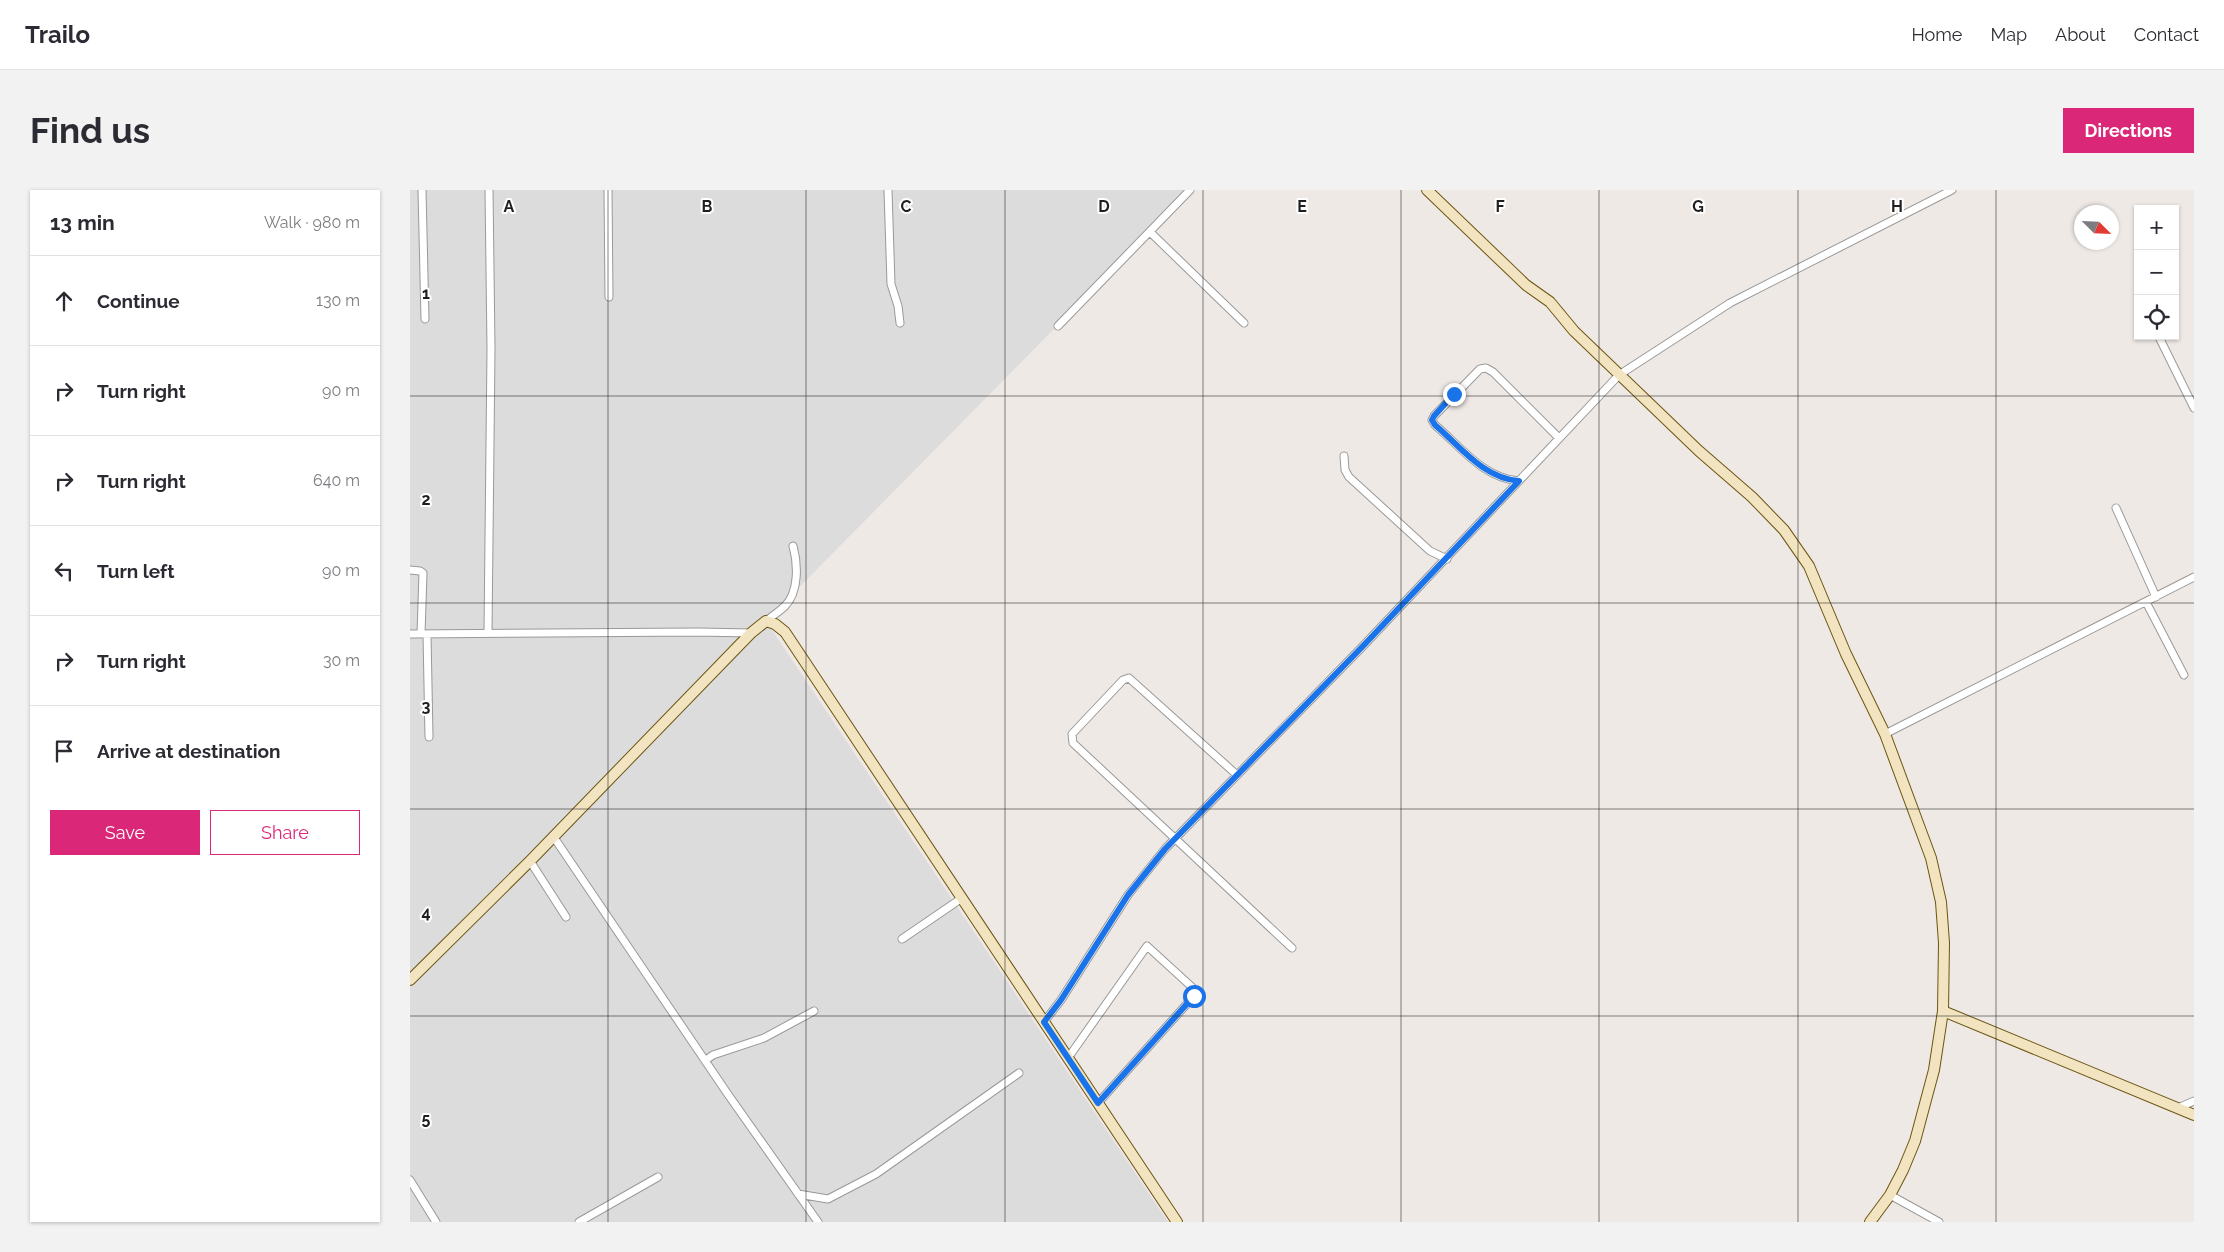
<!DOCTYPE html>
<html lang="en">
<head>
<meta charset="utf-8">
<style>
	body { margin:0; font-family:Raleway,sans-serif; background:#f2f2f3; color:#2b2b33 }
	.controls { position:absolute; right:15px; top:15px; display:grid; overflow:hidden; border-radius:0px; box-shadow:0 1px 4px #0004 }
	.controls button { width:45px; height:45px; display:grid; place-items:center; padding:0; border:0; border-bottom:1px solid #e1e1e2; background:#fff; color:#2b2b33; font:25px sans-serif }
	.compass { position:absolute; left:1664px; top:15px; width:45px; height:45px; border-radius:50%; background:#fff; box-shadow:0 1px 4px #0004; rotate:114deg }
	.stop { position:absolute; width:15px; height:15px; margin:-11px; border:4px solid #1a73e8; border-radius:50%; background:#fff }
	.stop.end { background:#1a73e8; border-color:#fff; box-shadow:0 1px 5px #0008 }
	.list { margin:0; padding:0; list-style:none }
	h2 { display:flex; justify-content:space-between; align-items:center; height:65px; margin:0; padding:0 20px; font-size:21px }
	h2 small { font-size:16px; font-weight:400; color:#7c7c81 }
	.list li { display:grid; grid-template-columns:32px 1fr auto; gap:15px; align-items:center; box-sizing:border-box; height:90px; padding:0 20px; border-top:1px solid #e1e1e2 }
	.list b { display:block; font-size:19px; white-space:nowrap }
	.list em { font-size:16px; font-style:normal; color:#7c7c81 }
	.actions { display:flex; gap:10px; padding:15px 20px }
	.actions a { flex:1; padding:11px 0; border:1px solid #db2777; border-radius:0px; text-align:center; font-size:18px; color:#db2777 }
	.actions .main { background:#db2777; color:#fff }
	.icon { flex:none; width:28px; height:28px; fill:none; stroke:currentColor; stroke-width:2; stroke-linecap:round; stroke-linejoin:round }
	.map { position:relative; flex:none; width:1784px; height:1032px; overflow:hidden; border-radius:0px }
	header { display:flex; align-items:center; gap:30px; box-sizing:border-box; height:70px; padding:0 25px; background:#fff; border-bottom:1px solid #e1e1e2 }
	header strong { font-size:24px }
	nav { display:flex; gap:28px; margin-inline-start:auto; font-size:18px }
	.intro { display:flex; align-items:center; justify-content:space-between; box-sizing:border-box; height:120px; padding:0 30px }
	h1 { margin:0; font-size:35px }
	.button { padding:12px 22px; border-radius:0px; background:#db2777; color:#fff; font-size:18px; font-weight:700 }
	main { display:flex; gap:30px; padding:0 30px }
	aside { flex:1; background:#fff; border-radius:0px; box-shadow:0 1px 4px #0004 }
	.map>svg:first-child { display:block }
	.residential { fill:#dddcdc }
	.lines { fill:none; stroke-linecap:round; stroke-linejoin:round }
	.street-casing { stroke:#999; stroke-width:9 }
	.secondary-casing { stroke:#6b5511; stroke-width:12 }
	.street { stroke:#fff; stroke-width:7 }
	.secondary { stroke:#f2e4c0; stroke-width:10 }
	.route { stroke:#1a73e8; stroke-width:6 }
	.grid { fill:none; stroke:#1f1f1f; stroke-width:1; stroke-opacity:0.55 }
	.grid-label { font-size:16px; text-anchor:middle; font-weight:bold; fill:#1f1f1f; stroke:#fff; stroke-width:4; stroke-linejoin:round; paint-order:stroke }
</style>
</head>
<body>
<header>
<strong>Trailo</strong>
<nav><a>Home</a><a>Map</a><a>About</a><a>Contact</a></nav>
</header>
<div class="intro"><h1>Find us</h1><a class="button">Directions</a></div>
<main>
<aside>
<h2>13 min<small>Walk · 980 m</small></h2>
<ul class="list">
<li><svg class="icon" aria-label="ahead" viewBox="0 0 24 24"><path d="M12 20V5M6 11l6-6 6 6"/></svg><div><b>Continue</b></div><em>130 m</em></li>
<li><svg class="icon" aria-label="right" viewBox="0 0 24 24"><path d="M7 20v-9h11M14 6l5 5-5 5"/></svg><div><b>Turn right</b></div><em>90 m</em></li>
<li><svg class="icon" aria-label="right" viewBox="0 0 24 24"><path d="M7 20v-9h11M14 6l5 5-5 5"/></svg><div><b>Turn right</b></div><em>640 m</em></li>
<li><svg class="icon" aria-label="left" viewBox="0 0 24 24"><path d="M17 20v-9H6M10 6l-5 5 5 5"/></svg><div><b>Turn left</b></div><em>90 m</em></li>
<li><svg class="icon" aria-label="right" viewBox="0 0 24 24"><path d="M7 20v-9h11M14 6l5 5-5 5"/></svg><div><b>Turn right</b></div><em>30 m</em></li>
<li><svg class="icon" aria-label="arrive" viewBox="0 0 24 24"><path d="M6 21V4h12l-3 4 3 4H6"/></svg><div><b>Arrive at destination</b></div></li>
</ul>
<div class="actions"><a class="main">Save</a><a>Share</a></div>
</aside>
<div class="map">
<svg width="1784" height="1032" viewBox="0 0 1784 1032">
	<rect width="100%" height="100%" fill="#efe9e6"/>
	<!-- residential -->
	<path class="residential" d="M0,0H781L356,431L758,1032H0Z"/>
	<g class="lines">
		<!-- street casing -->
		<g class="street-casing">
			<path id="street" d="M12,0L15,129
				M198,0L199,107
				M478,0L481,94L488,116L490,133
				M740,42L834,133
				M648,136L780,0
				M1749,147L1784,218
				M934,266L935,280L939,287L1020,361L1037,369
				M1109,291C1073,288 1051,257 1025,235L1022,230L1024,226L1070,179L1076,178L1083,182L1149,248
				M1706,318L1746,407
				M0,380L10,381L13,383L11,444
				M1736,412L1774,485
				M356,431C362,426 369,422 375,416C389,402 388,374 383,356
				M78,443L81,159L79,0
				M0,444L288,442L341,443
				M17,444L19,547
				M1475,544L1784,387
				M827,585L719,488L713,490L662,544L663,553L882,758
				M143,646L317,903L408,1032
				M120,671L156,727
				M492,749L552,708
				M634,832L651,810L718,705L755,659L954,455L1209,185L1320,113L1542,0
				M658,868L737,756L783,798L784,806L688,913
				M296,870L303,865L354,848L404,821
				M1768,918L1784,911
				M0,990L26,1032
				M388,1004L418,1009L466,984L609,883
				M1480,1005L1529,1032
				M169,1032L248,987"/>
		</g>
		<!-- secondary casing -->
		<g class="secondary-casing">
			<path id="secondary" d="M1017,0L1116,95L1140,112L1164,141L1289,261L1342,307L1374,340L1399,376L1436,464L1475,544L1521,668L1531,712L1534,753L1533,821L1524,880L1505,951L1493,980L1480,1005L1460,1032
				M0,790L120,671L341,443L356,431L365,434L375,442L767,1032
				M1533,821L1784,925"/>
		</g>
		<!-- street -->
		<use href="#street" class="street"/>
		<!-- secondary -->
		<use href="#secondary" class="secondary"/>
	</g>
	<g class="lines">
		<!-- route -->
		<path class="route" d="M784,806L688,913L634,832L651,810L718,705L755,659L954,455L1109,291C1073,288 1051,257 1025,235L1022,230L1024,226L1044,204"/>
	</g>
	<!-- grid -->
	<path class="grid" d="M198,0V1032M396,0V1032M595,0V1032M793,0V1032M991,0V1032M1189,0V1032M1388,0V1032M1586,0V1032M0,206H1784M0,413H1784M0,619H1784M0,826H1784"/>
	<g class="grid-label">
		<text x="99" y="22">A</text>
		<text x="297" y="22">B</text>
		<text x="496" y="22">C</text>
		<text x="694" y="22">D</text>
		<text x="892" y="22">E</text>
		<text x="1090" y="22">F</text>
		<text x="1288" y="22">G</text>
		<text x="1487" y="22">H</text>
		<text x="16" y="109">1</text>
		<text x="16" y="315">2</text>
		<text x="16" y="522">3</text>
		<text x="16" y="728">4</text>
		<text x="16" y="934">5</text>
	</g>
</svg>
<div class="controls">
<button>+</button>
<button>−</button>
<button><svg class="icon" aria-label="locate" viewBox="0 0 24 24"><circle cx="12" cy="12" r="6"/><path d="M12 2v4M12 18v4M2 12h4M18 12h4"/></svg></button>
</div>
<svg class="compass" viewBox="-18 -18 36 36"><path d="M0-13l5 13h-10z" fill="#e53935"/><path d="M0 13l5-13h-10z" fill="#7c7c81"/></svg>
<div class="stop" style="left:784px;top:806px"></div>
<div class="stop end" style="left:1044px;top:204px"></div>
</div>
</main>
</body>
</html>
